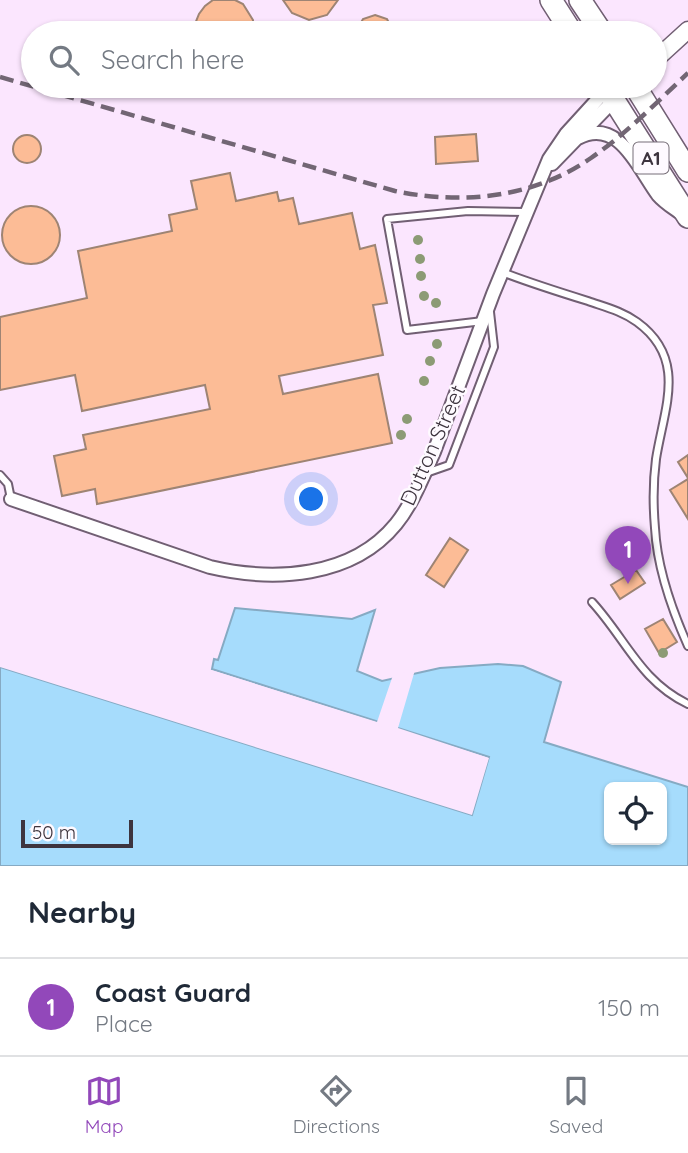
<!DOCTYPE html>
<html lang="en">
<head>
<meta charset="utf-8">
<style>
	body { margin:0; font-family:Quicksand,sans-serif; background:#f6f6f7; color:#1f2937 }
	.controls { position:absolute; right:21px; bottom:21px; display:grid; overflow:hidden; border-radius:10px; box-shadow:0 2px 5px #0004 }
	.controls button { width:63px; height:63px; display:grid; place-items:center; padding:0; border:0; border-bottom:2px solid #e0e1e3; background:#fff; color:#1f2937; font:35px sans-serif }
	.scale { position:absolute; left:21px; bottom:18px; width:112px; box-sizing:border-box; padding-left:7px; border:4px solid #3d343e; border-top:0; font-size:19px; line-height:24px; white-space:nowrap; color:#3d343e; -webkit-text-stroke:5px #fefaff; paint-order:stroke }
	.you { position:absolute; left:312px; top:500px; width:24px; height:24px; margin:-18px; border:5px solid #fff; border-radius:50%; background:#1a73e8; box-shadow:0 0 0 10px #1a73e833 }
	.badge { display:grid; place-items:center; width:46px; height:46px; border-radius:50%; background:#9248ba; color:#fff; font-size:23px; font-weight:700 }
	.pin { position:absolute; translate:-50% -58px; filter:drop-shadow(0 2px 4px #0008) }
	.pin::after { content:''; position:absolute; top:37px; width:24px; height:21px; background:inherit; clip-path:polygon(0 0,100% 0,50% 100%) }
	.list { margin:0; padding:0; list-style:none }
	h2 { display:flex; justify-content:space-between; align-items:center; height:91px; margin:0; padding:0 28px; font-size:30px }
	h2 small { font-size:23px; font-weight:400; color:#747a83 }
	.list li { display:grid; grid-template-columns:46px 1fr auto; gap:21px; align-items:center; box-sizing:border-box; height:98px; padding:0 28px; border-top:2px solid #e0e1e3 }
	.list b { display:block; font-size:26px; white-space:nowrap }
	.list p { margin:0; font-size:23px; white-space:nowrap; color:#747a83 }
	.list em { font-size:23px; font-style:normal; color:#747a83 }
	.icon { flex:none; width:38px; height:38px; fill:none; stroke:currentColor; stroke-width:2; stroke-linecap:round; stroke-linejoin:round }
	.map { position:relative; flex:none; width:688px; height:866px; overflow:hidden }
	.search { position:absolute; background:#fff; box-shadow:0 2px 5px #0004; left:21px; right:21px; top:21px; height:77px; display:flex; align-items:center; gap:18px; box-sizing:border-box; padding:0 24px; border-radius:38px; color:#747a83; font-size:26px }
	.sheet { height:189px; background:#fff }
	nav { display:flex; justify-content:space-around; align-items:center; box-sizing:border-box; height:98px; border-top:2px solid #e0e1e3; background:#fff; font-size:19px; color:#747a83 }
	nav a { display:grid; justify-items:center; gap:4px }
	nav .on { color:#9248ba }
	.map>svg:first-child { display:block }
	.water { fill:#a6dcfc; stroke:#86aac3; stroke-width:2; fill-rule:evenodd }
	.pier { fill:#fbe6fe }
	.building { fill:#fcbc96; stroke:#9e8474; stroke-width:2 }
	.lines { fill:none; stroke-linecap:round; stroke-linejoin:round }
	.service-casing { stroke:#715f73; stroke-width:10 }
	.minor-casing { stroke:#715f73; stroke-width:16 }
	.tertiary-casing { stroke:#715f73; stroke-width:19 }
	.trunk-casing { stroke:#715f73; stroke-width:24 }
	.service { stroke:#fff; stroke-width:6 }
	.minor { stroke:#fff; stroke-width:12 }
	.tertiary { stroke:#fff; stroke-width:16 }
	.trunk { stroke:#fff; stroke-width:21 }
	.rail { stroke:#726674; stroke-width:4.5; stroke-dasharray:14 7; stroke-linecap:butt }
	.tree { fill:#8c9b75 }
	.labels { text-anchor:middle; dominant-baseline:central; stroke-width:5; stroke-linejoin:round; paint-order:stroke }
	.shield { fill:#fefaff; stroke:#776f78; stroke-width:2 }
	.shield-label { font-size:19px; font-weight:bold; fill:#3d343e }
	.street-label { font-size:21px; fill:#3d343e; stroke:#fefaff }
</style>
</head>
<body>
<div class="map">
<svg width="688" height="866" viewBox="0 0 688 866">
	<rect width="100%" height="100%" fill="#fbe6fe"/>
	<!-- water -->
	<path class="water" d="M235,608L352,619L375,610L357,671L382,681L440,668L498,664L523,666L561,682L544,742L688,787V866H0V667L472,815L489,757L212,669L214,659L218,660ZM609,787H662V840H609Z"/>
	<!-- pier -->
	<path class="pier" d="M0,664L470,811L485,760L211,672L208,669L377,722L393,675L415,670L398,728L489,758L472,815L0,667Z"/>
	<!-- building -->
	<path class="building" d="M213,0H235L243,4L253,20V33H196L195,24L199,14L205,6Z
		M283,0H338L327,15L309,20L292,13Z
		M375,15L387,19L394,33H355L363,19Z
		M476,134L478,161L436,164L435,137Z
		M13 149a14 14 0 1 1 28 0a14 14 0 1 1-28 0Z
		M230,173L236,201L277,192L279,201L293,198L299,224L352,213L360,249L375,245L387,303L373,305L383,355L279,376L283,394L378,374L392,443L97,504L95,489L62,496L54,456L86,449L83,435L210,409L205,385L82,411L75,375L0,390V317L87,298L78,251L172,231L169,215L197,209L191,181Z
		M2 235a29 29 0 1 1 58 0a29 29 0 1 1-58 0Z
		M688,455V478L678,462Z
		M688,479V519L670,490Z
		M450,538L468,550L444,587L426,575Z
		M636,570L645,583L620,599L611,585Z
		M663,619L677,642L659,653L645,629Z"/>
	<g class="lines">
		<!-- service casing -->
		<g class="service-casing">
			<path id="service" d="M502,272C530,283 559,292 588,301C605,307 622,311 637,322C688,359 664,408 656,459C653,482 653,505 655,528C657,567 672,610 688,646
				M483,321L407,330L387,219L468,211L526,212
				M426,473L449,465L494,347L490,312
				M0,475L8,484L11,499
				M592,602C626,639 640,681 688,704"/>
		</g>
		<!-- minor casing -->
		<g class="minor-casing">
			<path id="minor" d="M578,138C619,116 639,170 658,195C664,202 672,207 679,212
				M552,164L614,100
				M11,499L210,567C274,582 352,578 396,524C413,503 423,476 434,452L493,294L549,159L566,134L607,89"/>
		</g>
		<!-- tertiary casing -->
		<g class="tertiary-casing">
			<path id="tertiary" d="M655,60L688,30"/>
		</g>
		<!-- trunk casing -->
		<g class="trunk-casing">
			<path id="trunk" d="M551,0L572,33
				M580,0L602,33
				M605,86L688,217
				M635,86L688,171"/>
		</g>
		<!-- service -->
		<use href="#service" class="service"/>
		<!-- minor -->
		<use href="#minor" class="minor"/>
		<!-- tertiary -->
		<use href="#tertiary" class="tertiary"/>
		<!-- trunk -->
		<use href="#trunk" class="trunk"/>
		<!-- rail -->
		<path class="rail" d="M0,77L395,191C462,205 534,198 591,158C626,134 657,102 688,73"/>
	</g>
	<!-- trees -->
	<g class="tree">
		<circle cx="418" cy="240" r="5"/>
		<circle cx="420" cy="259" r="5"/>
		<circle cx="421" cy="276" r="5"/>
		<circle cx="424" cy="296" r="5"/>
		<circle cx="436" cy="303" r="5"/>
		<circle cx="437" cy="344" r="5"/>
		<circle cx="430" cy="361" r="5"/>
		<circle cx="424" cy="381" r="5"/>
		<circle cx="407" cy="419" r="5"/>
		<circle cx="401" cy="435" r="5"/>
		<circle cx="663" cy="653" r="5"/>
	</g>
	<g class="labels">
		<!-- shield labels -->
		<rect class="shield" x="633.5" y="142.5" width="35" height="31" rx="5"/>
		<g class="shield-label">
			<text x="651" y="158">A1</text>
		</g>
		<!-- street labels -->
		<g class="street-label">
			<text transform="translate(432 445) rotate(-66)">Dutton Street</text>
		</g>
	</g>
</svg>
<div class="controls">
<button><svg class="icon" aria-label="locate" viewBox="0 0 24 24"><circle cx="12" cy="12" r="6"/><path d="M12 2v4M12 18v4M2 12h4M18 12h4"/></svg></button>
</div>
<div class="scale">50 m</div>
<div class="you"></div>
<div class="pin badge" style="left:628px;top:584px">1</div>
<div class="search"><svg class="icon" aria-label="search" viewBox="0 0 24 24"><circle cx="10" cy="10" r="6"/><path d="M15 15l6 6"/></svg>Search here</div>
</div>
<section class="sheet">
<h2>Nearby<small></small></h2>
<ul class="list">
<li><span class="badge">1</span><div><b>Coast Guard</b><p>Place</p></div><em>150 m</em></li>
</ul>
</section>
<nav>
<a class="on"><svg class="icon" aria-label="map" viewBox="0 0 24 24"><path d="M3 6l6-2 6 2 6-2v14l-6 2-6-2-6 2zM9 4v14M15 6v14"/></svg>Map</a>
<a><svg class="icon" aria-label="directions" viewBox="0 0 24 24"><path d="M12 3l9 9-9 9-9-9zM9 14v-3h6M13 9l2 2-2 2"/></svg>Directions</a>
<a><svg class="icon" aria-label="saved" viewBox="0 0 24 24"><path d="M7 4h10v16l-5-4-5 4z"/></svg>Saved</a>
</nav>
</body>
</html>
